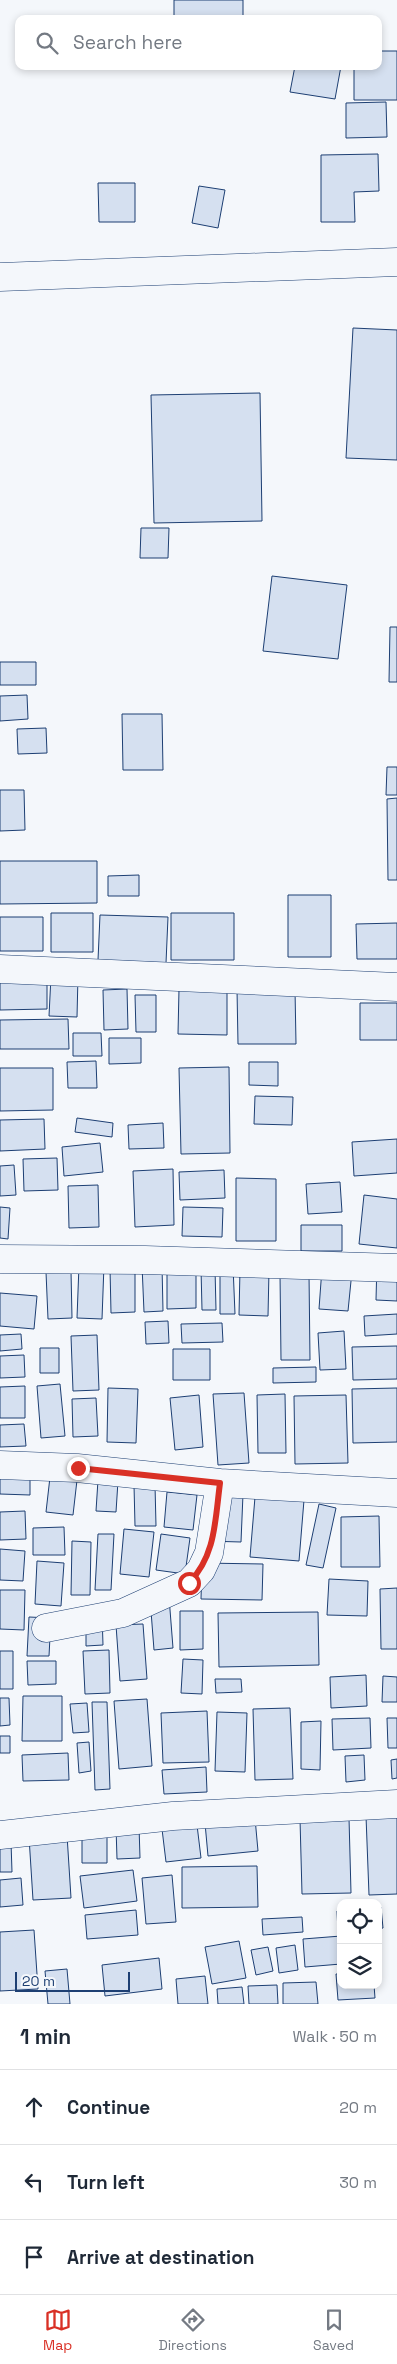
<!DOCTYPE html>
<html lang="en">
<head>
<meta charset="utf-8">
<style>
	body { margin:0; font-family:"Space Grotesk",sans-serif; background:#f2f2f3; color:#1f2937 }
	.controls { position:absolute; right:15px; bottom:15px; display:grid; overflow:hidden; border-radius:10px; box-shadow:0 2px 8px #0003 }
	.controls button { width:45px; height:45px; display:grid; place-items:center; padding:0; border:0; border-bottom:1px solid #e0e1e3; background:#fff; color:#1f2937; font:25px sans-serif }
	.scale { position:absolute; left:15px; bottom:12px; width:115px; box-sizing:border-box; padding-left:5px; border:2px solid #1d3f73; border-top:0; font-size:14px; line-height:18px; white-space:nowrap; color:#1d3f73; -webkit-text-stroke:4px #f4f7fb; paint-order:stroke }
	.stop { position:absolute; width:15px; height:15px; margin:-11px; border:4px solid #d93025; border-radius:50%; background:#fff }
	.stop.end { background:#d93025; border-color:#fff; box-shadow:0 1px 5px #0008 }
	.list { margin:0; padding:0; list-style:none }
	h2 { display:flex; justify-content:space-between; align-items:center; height:65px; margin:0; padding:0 20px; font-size:21px }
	h2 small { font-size:16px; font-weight:400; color:#747a83 }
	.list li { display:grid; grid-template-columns:32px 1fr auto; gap:15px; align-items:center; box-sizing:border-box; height:75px; padding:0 20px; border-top:1px solid #e0e1e3 }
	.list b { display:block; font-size:19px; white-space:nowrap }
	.list em { font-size:16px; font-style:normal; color:#747a83 }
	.icon { flex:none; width:28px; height:28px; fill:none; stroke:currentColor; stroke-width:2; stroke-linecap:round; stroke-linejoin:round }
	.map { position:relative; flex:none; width:397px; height:2004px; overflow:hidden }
	.search { position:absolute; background:#fff; box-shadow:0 2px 8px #0003; left:15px; right:15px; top:15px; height:55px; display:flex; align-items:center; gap:12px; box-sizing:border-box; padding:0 18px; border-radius:10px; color:#747a83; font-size:19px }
	.sheet { height:290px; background:#fff }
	nav { display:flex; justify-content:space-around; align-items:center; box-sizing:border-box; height:70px; border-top:1px solid #e0e1e3; background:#fff; font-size:14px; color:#747a83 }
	nav a { display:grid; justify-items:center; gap:2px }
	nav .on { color:#d93025 }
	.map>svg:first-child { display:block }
	.building { fill:#d5e0f0; stroke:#1d3f73 }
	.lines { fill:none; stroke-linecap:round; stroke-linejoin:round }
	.minor-casing { stroke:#1d3f73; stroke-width:29 }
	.minor { stroke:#f4f7fb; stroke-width:28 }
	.route { stroke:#d93025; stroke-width:6 }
</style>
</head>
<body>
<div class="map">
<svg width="397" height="2004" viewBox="0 0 397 2004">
	<rect width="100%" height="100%" fill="#f4f7fb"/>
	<!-- building -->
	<path class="building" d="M174,0H243V19H174Z
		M378,51H397V100H354V66H378Z
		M295,66H341L335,99L290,92Z
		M386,102L387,137L346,138V103Z
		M378,154L379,191L354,192L355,222H321V155Z
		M98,183H135V222H99Z
		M199,186L225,190L218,228L192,223Z
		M353,328L397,330V460L346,458Z
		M260,393L262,521L154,523L151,395Z
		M141,528H169L168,558H140Z
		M272,576L347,585L338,659L263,651Z
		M390,627H397V682H389Z
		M0,662H36V685H0Z
		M27,695L28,719L0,721V696Z
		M122,714H162L163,770H123Z
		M46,728L47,753L18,754L17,729Z
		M387,767H397V795H386Z
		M0,790H24L25,830L0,831Z
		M397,798V880H388L387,799Z
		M0,861H97V903L0,904Z
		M139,875V896H108V876Z
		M288,895H331V957H288Z
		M51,913H93V952H51Z
		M171,913H234V960H171Z
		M100,915L168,917L166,963L98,960Z
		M0,917H43V951H0Z
		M397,923V959H357L356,924Z
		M47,976V1009L0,1010V977Z
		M51,976H78L77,1017L49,1016Z
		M127,989L128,1029L104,1030L103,990Z
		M179,989L227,990V1035L178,1034Z
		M237,989H295L296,1044H238Z
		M135,995H156V1032H136Z
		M360,1003H397V1040H360Z
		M68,1019L69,1049H0V1020Z
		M73,1033H101L102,1056H73Z
		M109,1038H141V1063L109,1064Z
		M96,1061L97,1088H68L67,1062Z
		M249,1062H278V1086L249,1085Z
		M229,1067L230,1153L181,1154L179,1068Z
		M0,1068H53V1110L0,1111Z
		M255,1096L293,1097L292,1125L254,1124Z
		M77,1118L113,1123L112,1137L75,1132Z
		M44,1119L45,1149L0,1151V1120Z
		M163,1123L164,1148L129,1149L128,1125Z
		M397,1139V1173L354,1176L352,1142Z
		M100,1143L103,1172L64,1176L62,1147Z
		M57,1158L58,1190L24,1191L23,1159Z
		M14,1165L16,1195L0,1196V1166Z
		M173,1169L174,1225L135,1227L133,1171Z
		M224,1170L225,1198L180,1200L179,1172Z
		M236,1178L276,1179V1241H236Z
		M340,1182L342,1212L308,1214L306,1184Z
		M98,1185L99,1227L69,1228L68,1186Z
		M364,1195L397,1199V1248L359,1244Z
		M0,1207L10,1208L8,1239L0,1238Z
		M183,1207L223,1208L222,1237L182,1236Z
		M301,1225H342V1251H301Z
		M377,1262H397V1301L376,1300Z
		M79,1265H104L102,1319L77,1318Z
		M142,1265H162L163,1311L144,1312Z
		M220,1266H233L235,1314H220Z
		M110,1268H135V1312L111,1313Z
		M201,1268H215L216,1310H202Z
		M322,1268L352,1271L348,1311L319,1309Z
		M167,1269H196V1308L167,1309Z
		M240,1269L269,1270L268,1316L239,1315Z
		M71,1271L72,1318L48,1319L46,1272Z
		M280,1274H309L310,1360H281Z
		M0,1293L37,1296L34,1329L0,1326Z
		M397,1314V1334L365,1336L364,1316Z
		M168,1321L169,1343L146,1344L145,1322Z
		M222,1323L223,1342L182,1343L181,1324Z
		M344,1331L346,1369L320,1370L318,1333Z
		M21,1334L22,1349L0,1351V1335Z
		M97,1335L99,1390L73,1391L71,1336Z
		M397,1346V1379L353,1380L352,1347Z
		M40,1348H59V1373H40Z
		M173,1349H210V1380H173Z
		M24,1355L25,1377L0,1378V1356Z
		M316,1367V1382L273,1383V1368Z
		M60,1384L65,1436L41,1438L37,1386Z
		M25,1386V1418H0V1387Z
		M108,1388L138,1389L136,1443L107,1442Z
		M397,1388V1442L353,1443L352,1389Z
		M244,1393L249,1463L218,1465L213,1394Z
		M285,1394L286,1453H258L257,1395Z
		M199,1395L203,1447L175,1450L170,1398Z
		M346,1395L348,1463L295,1464L294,1396Z
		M96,1398L98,1436L73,1437L72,1399Z
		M24,1424L26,1446L0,1447V1425Z
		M0,1469H30V1495L0,1494Z
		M50,1477L77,1480L73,1515L46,1512Z
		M98,1480L118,1481L116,1512L96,1511Z
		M134,1485H155L156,1526H135Z
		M167,1492L197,1495L193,1530L164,1527Z
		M208,1492L243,1494L241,1542L206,1541Z
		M255,1497L304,1500L299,1561L250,1557Z
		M319,1504L336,1508L323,1568L306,1565Z
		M25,1511L26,1539L0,1540V1512Z
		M379,1516L380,1567H341V1517Z
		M64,1527L65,1555H33V1528Z
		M124,1529L154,1532L149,1577L120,1574Z
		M98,1534H114L111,1590H95Z
		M161,1534L190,1538L185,1574L156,1570Z
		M72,1541L91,1542L90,1595H71Z
		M0,1549L25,1551L23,1581L0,1580Z
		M37,1561L64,1563L61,1606L35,1604Z
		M202,1563L263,1564L262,1600L201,1599Z
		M329,1579L368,1581L367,1616L327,1615Z
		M397,1588V1649H381L380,1589Z
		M0,1590H25L24,1630L0,1629Z
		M169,1597L173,1648L154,1650L150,1598Z
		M180,1611H203V1649L180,1650Z
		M318,1612L319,1665L219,1667L218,1613Z
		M86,1614H102L103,1645L86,1646Z
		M29,1617L51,1618L49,1656H27Z
		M143,1624L147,1679L120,1681L116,1625Z
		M109,1650L110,1693L85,1694L83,1651Z
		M0,1651H13V1689H0Z
		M183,1659L203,1660L202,1694L181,1693Z
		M27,1661H56V1684L28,1685Z
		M366,1675L367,1706L331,1708L330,1677Z
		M383,1676L397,1677V1702H382Z
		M215,1679H241L242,1692L216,1693Z
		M23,1696H62V1741H22Z
		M0,1698H9L10,1725L0,1726Z
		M147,1699L152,1766L119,1769L114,1701Z
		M92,1702H107L110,1789L95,1790Z
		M87,1703L89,1732L73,1733L70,1704Z
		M290,1708L293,1779L255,1780L253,1709Z
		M207,1711L209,1762L163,1763L161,1713Z
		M217,1712L247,1713L245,1772L215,1771Z
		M370,1718L371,1748L333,1750L332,1719Z
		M387,1718H397V1748H388Z
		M321,1721L320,1770L301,1769V1722Z
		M0,1736H10V1753H0Z
		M89,1742L91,1771L79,1773L77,1743Z
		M68,1753L69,1780L23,1781L22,1755Z
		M364,1755L365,1780L346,1782L345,1756Z
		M397,1759V1778L392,1779L391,1760Z
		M206,1767L207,1792L164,1794L162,1770Z
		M397,1815V1894L369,1895L366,1816Z
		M255,1818L258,1851L208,1856L205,1823Z
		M349,1818L351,1893L302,1894L300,1819Z
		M197,1825L201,1858L166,1862L162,1829Z
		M139,1826L140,1858L117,1859L116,1827Z
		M107,1827V1863H82V1828Z
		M67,1835L71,1898L33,1900L29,1837Z
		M11,1842L12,1872H0V1843Z
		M257,1866L258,1907L182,1908V1867Z
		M133,1870L137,1901L84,1908L80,1876Z
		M172,1875L176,1922L146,1924L142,1878Z
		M21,1878L23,1905L0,1907V1880Z
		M381,1907L383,1928L378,1929V1908Z
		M136,1910L138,1935L87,1939L85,1915Z
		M337,1911H341V1932H338Z
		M302,1917L303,1932L263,1935L262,1919Z
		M34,1930L38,1989L0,1991V1932Z
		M341,1936V1964L305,1967L303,1939Z
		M239,1941L246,1978L212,1984L205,1947Z
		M295,1945L298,1970L279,1973L276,1948Z
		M268,1947L273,1971L256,1975L251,1950Z
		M159,1958L162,1989L105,1996L102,1965Z
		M67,1969L70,2004H48L45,1971Z
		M336,1974H341V1985H374L375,1998L338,2000Z
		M205,1976L208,2004H178L176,1979Z
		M316,1982L318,2004H283V1983Z
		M277,1985L278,2004H249L248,1986Z
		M242,1987L244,2004H218L217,1989Z"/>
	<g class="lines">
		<!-- minor casing -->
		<g class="minor-casing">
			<path id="minor" d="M0,277L397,262
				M0,969L397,987
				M0,1259L145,1260L397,1268
				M0,1465L77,1468L220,1483L397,1493
				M46,1628L123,1613L189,1583L201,1570L209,1553L220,1483
				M0,1835L173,1816L397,1804"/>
		</g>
		<!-- minor -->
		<use href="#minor" class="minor"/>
	</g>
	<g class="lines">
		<!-- route -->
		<path class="route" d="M78,1468L220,1483C215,1520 216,1555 189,1583"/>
	</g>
</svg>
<div class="controls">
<button><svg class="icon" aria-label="locate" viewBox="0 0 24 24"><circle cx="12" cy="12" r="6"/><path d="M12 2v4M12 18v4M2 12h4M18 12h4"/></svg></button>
<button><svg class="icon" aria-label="layers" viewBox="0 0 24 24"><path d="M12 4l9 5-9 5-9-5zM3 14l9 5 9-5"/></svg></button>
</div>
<div class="scale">20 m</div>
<div class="stop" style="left:189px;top:1583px"></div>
<div class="stop end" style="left:78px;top:1468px"></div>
<div class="search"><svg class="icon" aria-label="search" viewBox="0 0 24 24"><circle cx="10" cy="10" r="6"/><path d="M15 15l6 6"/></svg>Search here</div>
</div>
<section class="sheet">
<h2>1 min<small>Walk · 50 m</small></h2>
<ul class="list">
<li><svg class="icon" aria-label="ahead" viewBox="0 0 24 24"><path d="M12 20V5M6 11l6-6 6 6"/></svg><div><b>Continue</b></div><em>20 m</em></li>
<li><svg class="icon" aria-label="left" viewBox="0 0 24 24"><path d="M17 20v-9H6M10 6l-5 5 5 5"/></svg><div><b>Turn left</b></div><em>30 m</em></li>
<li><svg class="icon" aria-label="arrive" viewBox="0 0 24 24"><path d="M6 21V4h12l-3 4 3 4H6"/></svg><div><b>Arrive at destination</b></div></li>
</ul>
</section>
<nav>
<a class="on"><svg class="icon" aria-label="map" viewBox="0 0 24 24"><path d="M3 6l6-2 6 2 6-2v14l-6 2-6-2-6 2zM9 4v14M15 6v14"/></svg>Map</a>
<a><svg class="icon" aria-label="directions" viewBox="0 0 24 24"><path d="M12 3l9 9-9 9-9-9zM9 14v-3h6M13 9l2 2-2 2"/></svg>Directions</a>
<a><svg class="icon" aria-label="saved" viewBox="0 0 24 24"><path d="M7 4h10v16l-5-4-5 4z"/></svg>Saved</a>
</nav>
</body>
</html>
